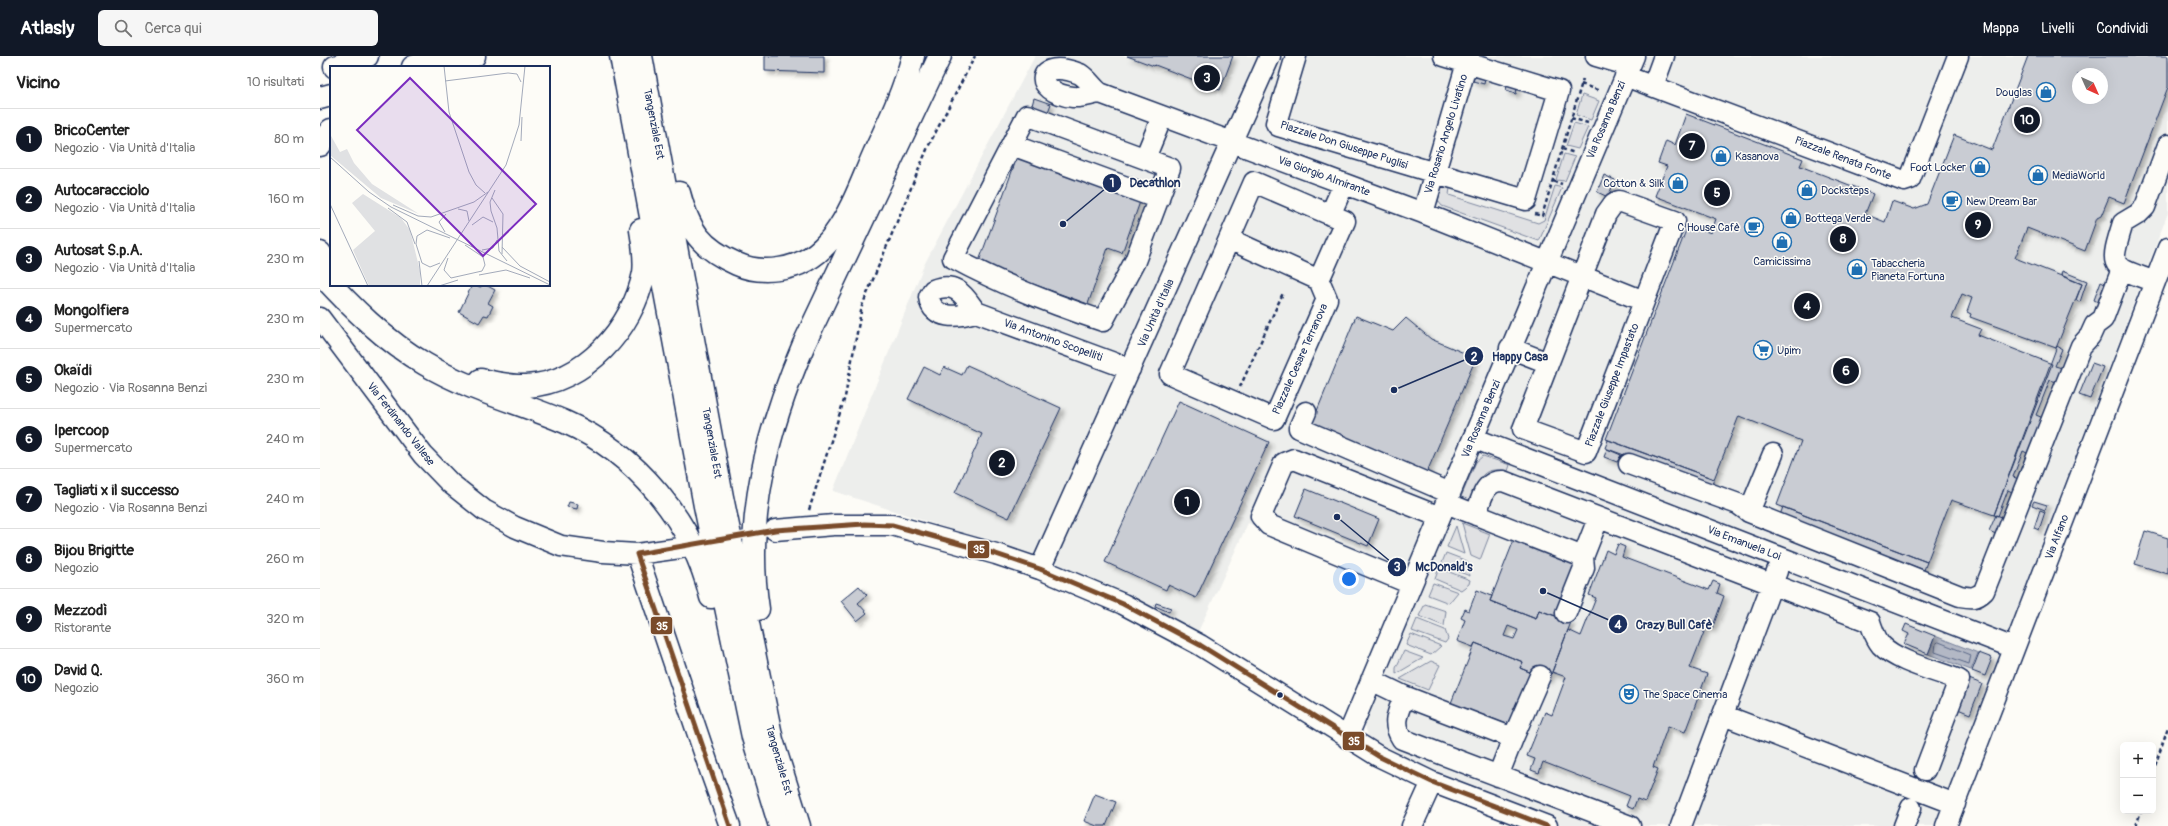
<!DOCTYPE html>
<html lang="it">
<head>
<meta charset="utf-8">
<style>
	body { margin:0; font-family:Pangolin,sans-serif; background:#f6f6f6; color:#222 }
	.controls { position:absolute; right:12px; bottom:12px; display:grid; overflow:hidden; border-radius:6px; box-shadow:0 4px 16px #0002 }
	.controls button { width:36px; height:36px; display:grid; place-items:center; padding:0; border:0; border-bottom:1px solid #e0e0e0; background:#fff; color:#222; font:20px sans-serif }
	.compass { position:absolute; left:1752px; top:12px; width:36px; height:36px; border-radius:50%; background:#fff; box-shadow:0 4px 16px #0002; rotate:135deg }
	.you { position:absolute; left:1029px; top:523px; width:14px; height:14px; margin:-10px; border:3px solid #fff; border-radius:50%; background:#1a73e8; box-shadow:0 0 0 6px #1a73e833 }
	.badge { display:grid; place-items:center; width:26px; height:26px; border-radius:50%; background:#111827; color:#fff; font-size:13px; font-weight:700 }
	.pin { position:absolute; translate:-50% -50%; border:2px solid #fff; box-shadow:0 1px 4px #0006 }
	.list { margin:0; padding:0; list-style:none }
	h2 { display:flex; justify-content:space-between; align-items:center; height:52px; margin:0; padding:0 16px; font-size:17px }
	h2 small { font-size:13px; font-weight:400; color:#767676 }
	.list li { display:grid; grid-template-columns:26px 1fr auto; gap:12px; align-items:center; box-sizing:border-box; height:60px; padding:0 16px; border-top:1px solid #e0e0e0 }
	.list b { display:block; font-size:15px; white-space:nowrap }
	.list p { margin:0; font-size:13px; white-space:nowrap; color:#767676 }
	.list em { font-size:13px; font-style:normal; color:#767676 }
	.icon { flex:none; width:22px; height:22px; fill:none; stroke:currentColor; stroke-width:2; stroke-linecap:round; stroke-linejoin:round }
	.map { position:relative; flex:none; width:1848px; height:770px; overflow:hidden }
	header { display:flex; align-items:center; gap:24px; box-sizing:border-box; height:56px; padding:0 20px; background:#111827; color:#fff }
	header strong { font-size:19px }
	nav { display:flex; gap:22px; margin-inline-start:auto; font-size:14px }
	.search { width:280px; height:36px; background:#f6f6f6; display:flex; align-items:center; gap:10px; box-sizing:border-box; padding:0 14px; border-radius:6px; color:#767676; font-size:15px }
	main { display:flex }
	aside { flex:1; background:#fff }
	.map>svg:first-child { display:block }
	.built { fill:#edeeec; fill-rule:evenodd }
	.green { fill:#e0e1e3; stroke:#7e88a0 }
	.water { fill:#b3b8c5; stroke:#76819c }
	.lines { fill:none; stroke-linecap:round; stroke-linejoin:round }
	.shore { stroke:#586687; stroke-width:1 }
	.building { fill:#c9ccd3; stroke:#1b2f5e; fill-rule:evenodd; filter:url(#shadow) }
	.minor-casing { stroke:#1b2f5e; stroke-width:23 }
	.highway-casing { stroke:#1b2f5e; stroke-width:25 }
	.path { stroke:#1b2f5e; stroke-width:2.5; stroke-dasharray:4 3; stroke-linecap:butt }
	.minor { stroke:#fdfcf7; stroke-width:20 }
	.highway { stroke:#fdfcf7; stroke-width:22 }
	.bus-1-casing { stroke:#fdfcf7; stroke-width:8 }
	.bus-1 { stroke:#7a4b2a; stroke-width:5 }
	.bus-dot { fill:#1b2f5e; stroke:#fdfcf7; stroke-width:1.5 }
	.labels { text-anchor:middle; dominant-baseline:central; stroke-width:3; stroke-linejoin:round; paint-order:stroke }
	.poi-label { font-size:11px; fill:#1b2f5e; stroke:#fdfcf7; text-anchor:start }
	.street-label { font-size:11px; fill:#1b2f5e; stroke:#fdfcf7 }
	.inset-road { fill:none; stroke:#a3aaba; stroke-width:1 }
	.view { fill:#7b2cbf; fill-opacity:0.15; stroke:#7b2cbf; stroke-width:2 }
	.inset-edge { fill:none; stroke:#1b2f5e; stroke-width:2 }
	.leader { fill:none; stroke:#1b2f5e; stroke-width:1.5 }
	.callout-dot { fill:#1b2f5e; stroke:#fdfcf7; stroke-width:1.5 }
	.mark-label { font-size:12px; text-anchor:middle; font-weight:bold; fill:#fff }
	.callout-label { font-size:12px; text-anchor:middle; font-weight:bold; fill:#1b2f5e; stroke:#fdfcf7; stroke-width:3; stroke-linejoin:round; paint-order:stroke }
	.line-badge { stroke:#fdfcf7; stroke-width:1.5 }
	.badge-label { font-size:11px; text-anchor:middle; font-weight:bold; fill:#fff }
</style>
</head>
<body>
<header>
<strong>Atlasly</strong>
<div class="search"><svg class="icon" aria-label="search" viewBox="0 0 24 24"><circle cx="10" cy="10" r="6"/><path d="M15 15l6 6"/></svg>Cerca qui</div>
<nav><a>Mappa</a><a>Livelli</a><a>Condividi</a></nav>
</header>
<main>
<aside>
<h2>Vicino<small>10 risultati</small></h2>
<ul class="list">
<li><span class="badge">1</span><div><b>BricoCenter</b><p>Negozio · Via Unità d'Italia</p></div><em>80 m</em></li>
<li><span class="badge">2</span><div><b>Autocaracciolo</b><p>Negozio · Via Unità d'Italia</p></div><em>160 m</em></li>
<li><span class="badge">3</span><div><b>Autosat S.p.A.</b><p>Negozio · Via Unità d'Italia</p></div><em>230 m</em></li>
<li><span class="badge">4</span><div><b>Mongolfiera</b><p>Supermercato</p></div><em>230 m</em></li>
<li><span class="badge">5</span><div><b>Okaïdi</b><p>Negozio · Via Rosanna Benzi</p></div><em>230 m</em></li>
<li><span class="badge">6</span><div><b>Ipercoop</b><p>Supermercato</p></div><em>240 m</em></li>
<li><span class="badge">7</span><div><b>Tagliati x il successo</b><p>Negozio · Via Rosanna Benzi</p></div><em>240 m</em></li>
<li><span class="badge">8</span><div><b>Bijou Brigitte</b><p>Negozio</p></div><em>260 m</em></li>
<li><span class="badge">9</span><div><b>Mezzodì</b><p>Ristorante</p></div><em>320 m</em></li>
<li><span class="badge">10</span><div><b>David Q.</b><p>Negozio</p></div><em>360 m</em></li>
</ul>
</aside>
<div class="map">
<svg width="1848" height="770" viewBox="0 0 1848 770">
	<defs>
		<filter id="shadow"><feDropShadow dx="3.5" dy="3.5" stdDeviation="2" flood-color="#0004"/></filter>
	</defs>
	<rect width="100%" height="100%" fill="#fdfcf7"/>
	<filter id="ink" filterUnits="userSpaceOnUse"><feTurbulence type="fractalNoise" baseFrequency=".025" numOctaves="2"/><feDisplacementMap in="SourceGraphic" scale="8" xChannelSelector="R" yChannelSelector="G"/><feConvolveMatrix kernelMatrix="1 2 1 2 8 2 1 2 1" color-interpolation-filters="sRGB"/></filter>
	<g filter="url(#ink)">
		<!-- built -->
		<path class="built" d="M715,0H1848V157L1614,770H1243L1149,733L1058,690L1048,680L1044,666L1098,539L928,467L878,576L814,542L734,507L513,435L604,209ZM1758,18H1782V42H1758Z"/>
		<!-- green -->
		<path class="green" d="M1262,39L1279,45L1271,64L1256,59Z
			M1254,67L1268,71L1258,93L1246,90Z
			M1244,98L1255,101L1245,125L1236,124Z
			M1121,129L1130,132L1129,139L1218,167L1224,164L1235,130L1242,132L1219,185L1122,150L1118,145Z
			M1163,400L1190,409L1188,415C1151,408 1163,435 1147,447L1142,444L1141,441L1156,406Z
			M1142,467L1170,478L1160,504L1151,500Z
			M1136,470L1144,498L1127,491Z
			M1126,497L1147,505L1150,520L1121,509Z
			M1119,512L1150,524L1149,528L1141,534L1115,523Z
			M1113,527L1138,536L1129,547L1108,539Z
			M1105,548L1126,555L1124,570L1099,560Z
			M1097,563L1125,574L1128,583L1125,587L1092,575Z
			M1091,578L1121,590L1111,599L1086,589Z
			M1084,595L1103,602L1076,618V612Z
			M1111,605L1120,609L1108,634L1080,623Z"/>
		<!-- water -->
		<path class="water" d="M1615,580L1658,597L1651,614L1608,598Z"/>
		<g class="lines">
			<!-- shore -->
			<path class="shore" d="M1619,586L1651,599L1649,608L1615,596L1616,587Z"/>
		</g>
		<!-- building -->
		<path class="building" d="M445,0H504V17L445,15Z
			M807,0H913L900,34L835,9L834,10Z
			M1708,0H1848V31L1804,147L1789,141L1781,160L1777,162L1765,195L1707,172L1695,202L1762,228L1736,292L1650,261L1651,258L1647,256L1652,242L1642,238L1632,262L1661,273L1658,279L1732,308L1674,459L1631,444L1607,506L1457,449L1481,385L1419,360L1394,423L1286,383L1368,169L1391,177L1396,163L1335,140L1347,110L1338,107L1346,85L1355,89L1366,58L1483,103L1480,110L1553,138L1545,158L1565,166L1572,145L1594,153L1607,148L1634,79L1672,94ZM1758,18H1782V42H1758Z
			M1155,20L1165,23L1164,28L1153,25Z
			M1187,29L1197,32L1196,38L1186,35Z
			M714,42L731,48L726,61L711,53Z
			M698,99L821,143L802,197L788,192L768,248L658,208Z
			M1284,119L1295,124L1288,141L1277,136Z
			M1742,215L1767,225L1760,246L1756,244L1762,228L1741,219Z
			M1781,225L1785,227L1778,246L1774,244Z
			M152,229L161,231L162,229H166L175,234L168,247L173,250L168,260L164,259L159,267L139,256Z
			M1036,260L1073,275L1086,262L1111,283L1156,302L1107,416L992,367Z
			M1737,290L1742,293L1735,310L1742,312L1737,326L1730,324L1716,359L1723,362L1709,398L1703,395L1693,421L1699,423L1694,437L1688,434L1678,460L1674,459Z
			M1772,307L1783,311L1770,343L1759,339Z
			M647,309L741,352L689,462L635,437L662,378L588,343L604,311L620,319L624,311L642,319Z
			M859,345L949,386L876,542L848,529L846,534L785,506Z
			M1288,384L1394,423L1391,431L1285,392Z
			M1287,393L1301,399L1297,406L1284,401Z
			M986,433L1059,463L1048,490L975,460Z
			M1714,445L1727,449L1725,454L1712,449Z
			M249,446L258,448L257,453L247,451Z
			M1463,451L1607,506L1604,514L1460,459Z
			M1720,454L1725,456L1719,474L1714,472Z
			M1676,459L1682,461L1676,478L1669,475Z
			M1825,475L1848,482V518L1815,508Z
			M1194,484L1256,508L1236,560L1219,554L1216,563L1170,545Z
			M1298,488L1305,491L1302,501L1389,534L1393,525L1400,528L1397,537L1404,540L1392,573L1386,571L1370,612L1387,618L1365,676L1348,670L1333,711L1338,713L1325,746L1317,743L1313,753L1306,750L1310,740L1223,706L1219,717L1211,714L1215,703L1207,700L1225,656L1232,659L1246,621L1232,616L1248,574L1261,580L1276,542L1269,539L1286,494L1294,498Z
			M539,530L547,539L538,547L547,557L537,565L521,545Z
			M1157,534L1172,540L1170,545L1216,563L1219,554L1251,566L1229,624L1200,612L1203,606L1155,587L1153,591L1137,585L1145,564L1141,562L1145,553L1149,555ZM1188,570L1198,574L1194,583L1184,580Z
			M836,547L851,552L849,556L835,550Z
			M1586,568L1615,580L1608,598L1584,588L1589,578L1583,575Z
			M1155,587L1203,606L1200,612L1214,618L1194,671L1131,647Z
			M1659,597L1672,602L1665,620L1652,615Z
			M1649,623L1662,628L1650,658L1638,653Z
			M775,738L796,746L786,770H777L764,765Z"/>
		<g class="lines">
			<!-- minor casing -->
			<g class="minor-casing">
				<path id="minor" d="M976,0L956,67L958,70L1206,144L1239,35L1124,0
					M1276,0L1310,10
					M1305,20L1584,125L1590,123L1638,0
					M1333,30L1344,0
					M780,37C771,38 762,42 753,41C711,36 715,0 760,18C768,23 773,32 780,37L1103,157L1324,245
					M707,59L850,112L815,205L783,265C731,248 681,228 633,202Z
					M692,89L839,143
					M825,102L842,61
					M934,126L1025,165L999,224L1007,243L954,363L850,318Z
					M1299,145L1355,165L1266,396L1203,373L1286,158L1294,147Z
					M1103,157L1149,0
					M1010,159L1024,128
					M909,183L999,224
					M1835,226C1791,209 1788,215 1803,167L1818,158L1825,151L1848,89
					M656,256C639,261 612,265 609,241L613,234C637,225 644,240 656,256L810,313
					M0,262L103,399L130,427L164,454L195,471L241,490L283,496L317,498L360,492
					M1190,292L1228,307
					M986,356L979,372L1130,437
					M1153,382L1694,592
					M1309,408L1418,448L1429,456L1640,540C1651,542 1656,543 1664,535L1761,290L1770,280L1775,269L1783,263L1802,213
					M1126,447L1263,501L1278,463
					M1429,456L1453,398
					M1156,459C1161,444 1164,424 1183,425L1550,566C1553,574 1555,582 1561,589C1577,606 1617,615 1639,624L1605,714
					M455,474L514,469H572L676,498L720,513L803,548L880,589L1058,700L1112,726L1227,770
					M317,498L392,720L410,770
					M720,513L950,0
					M1091,528L949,469L941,460L964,407L974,403L1120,461
					M1246,557L1264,512L1263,501
					M1051,624L1084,640L1193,682L1178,720
					M1084,640C1078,658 1071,666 1082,683L1310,770
					M1403,659L1635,748
					M1027,682L1314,0
					M1193,682L1220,620
					M1092,770L1112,726
					M1361,770L1457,515
					M1584,770L1591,752
					M1626,770L1848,192"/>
			</g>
			<!-- highway casing -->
			<g class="highway-casing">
				<path id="highway" d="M301,0L385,450L433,681L460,770
					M321,0L402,441L452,684L479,770
					M15,11L47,0
					M93,11L125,0
					M124,11L154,0
					M0,42L11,39
					M0,89L11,74
					M359,137C369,175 381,192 417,208C430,214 445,215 459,213C516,206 534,143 554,98C569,66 584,35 593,0
					M0,197L11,214
					M0,217C31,251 65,285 105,308C149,334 198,346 245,366C316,397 373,466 391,541
					M161,324C176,327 191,331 206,330C265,327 313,272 324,217C326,203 323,187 321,174
					M438,553C424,461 448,372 484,288L620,0"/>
			</g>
			<!-- path -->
			<path class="path" d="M1261,28L1280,35
				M1251,62L1268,67
				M1242,93L1255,97
				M1233,125L1242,128
				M1215,158L1222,160L1263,23
				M920,331L963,237
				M489,454L525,341L542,250L608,91L655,0
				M1833,716L1848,671
				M1816,770L1821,755"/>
			<!-- minor -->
			<use href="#minor" class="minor"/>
			<!-- highway -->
			<use href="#highway" class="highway"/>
			<!-- bus-1 casing -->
			<g class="bus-1-casing">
				<path id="bus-1" d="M410,770L317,498L455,474L544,468L572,469L676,498L720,513L803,548L880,589L1058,700L1112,726L1227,770"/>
			</g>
			<!-- bus-1 -->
			<use href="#bus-1" class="bus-1"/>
		</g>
	</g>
	<!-- icons -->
	<defs>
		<g id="shop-ring" transform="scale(1)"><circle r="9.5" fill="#fdfcf7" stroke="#1f6fb2" stroke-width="1.5"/><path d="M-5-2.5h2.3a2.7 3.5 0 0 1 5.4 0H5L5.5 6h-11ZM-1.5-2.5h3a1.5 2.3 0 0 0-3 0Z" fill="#1f6fb2"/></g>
		<g id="cafe-ring" transform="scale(1)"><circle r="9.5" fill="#fdfcf7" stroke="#1f6fb2" stroke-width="1.5"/><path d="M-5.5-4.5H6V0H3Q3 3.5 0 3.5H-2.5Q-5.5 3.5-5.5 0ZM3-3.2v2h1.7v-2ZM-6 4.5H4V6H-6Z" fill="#1f6fb2"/></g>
		<g id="supermarket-ring" transform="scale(1)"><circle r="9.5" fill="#fdfcf7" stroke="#1f6fb2" stroke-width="1.5"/><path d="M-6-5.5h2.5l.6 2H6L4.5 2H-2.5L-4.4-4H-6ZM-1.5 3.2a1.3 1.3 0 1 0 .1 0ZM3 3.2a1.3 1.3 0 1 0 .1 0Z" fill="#1f6fb2"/></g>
		<g id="theatre-ring" transform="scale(1)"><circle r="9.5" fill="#fdfcf7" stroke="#1f6fb2" stroke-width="1.5"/><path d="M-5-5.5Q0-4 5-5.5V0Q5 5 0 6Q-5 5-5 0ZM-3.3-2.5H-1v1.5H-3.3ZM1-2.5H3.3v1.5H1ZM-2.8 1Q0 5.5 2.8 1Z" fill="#1f6fb2"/></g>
	</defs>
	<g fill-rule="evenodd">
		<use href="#shop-ring" x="1726" y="36"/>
		<use href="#shop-ring" x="1401" y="100"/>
		<use href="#shop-ring" x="1660" y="111"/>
		<use href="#shop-ring" x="1718" y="119"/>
		<use href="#shop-ring" x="1358" y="127"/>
		<use href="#shop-ring" x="1487" y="134"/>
		<use href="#cafe-ring" x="1632" y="145"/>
		<use href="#shop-ring" x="1471" y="162"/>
		<use href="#cafe-ring" x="1434" y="171"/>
		<use href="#shop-ring" x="1462" y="186"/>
		<use href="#shop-ring" x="1537" y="213"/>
		<use href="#supermarket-ring" x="1443" y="294"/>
		<use href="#theatre-ring" x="1309" y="638"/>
	</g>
	<!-- markers -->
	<circle class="bus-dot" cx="960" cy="639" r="3.5"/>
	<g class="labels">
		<!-- poi labels -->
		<g class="poi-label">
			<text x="1712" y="36" text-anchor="end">Douglas</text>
			<text x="1415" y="100">Kasanova</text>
			<text x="1646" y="111" text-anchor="end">Foot Locker</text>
			<text x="1732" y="119">MediaWorld</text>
			<text x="1344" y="127" text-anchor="end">Cotton &amp; Silk</text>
			<text x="1501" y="134">Docksteps</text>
			<text x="1646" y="145">New Dream Bar</text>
			<text x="1485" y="162">Bottega Verde</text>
			<text x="1420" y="171" text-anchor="end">C House Cafè</text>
			<text x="1462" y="205" text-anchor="middle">Camicissima</text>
			<text x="1551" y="207">Tabaccheria<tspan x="1551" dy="13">Pianeta Fortuna</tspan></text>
			<text x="1457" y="294">Upim</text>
			<text x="1323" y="638">The Space Cinema</text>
		</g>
		<!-- street labels -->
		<g class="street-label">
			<text transform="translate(1286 64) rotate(-67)">Via Rosanna Benzi</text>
			<text transform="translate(334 68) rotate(79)">Tangenziale Est</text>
			<text transform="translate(1126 78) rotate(-73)">Via Rosario Angelo Livatino</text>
			<text transform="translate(1024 89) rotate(18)">Piazzale Don Giuseppe Puglisi</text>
			<text transform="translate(1523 102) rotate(21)">Piazzale Renata Fonte</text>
			<text transform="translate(1004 120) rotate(20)">Via Giorgio Almirante</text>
			<text transform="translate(836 257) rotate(-66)">Via Unità d'Italia</text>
			<text transform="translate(733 284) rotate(20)">Via Antonino Scopelliti</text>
			<text transform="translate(980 303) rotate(-66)">Piazzale Cesare Terranova</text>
			<text transform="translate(1292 329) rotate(-69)">Piazzale Giuseppe Impastato</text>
			<text transform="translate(1161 363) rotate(-67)">Via Rosanna Benzi</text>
			<text transform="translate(81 368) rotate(52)">Via Ferdinando Vallese</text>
			<text transform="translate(392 387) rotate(80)">Tangenziale Est</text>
			<text transform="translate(1737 481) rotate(-69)">Via Alfano</text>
			<text transform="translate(1424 487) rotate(21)">Via Emanuela Loi</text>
			<text transform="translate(459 704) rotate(74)">Tangenziale Est</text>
		</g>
	</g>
	<!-- overview -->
	<g transform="translate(10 10)">
		<rect width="220" height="220" fill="#fdfcf7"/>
		<path d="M0,68L10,86L17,83L24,97L42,118L89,148L51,132L0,89ZM33,128L71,152L80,164L90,205V220H39L23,184L45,165L22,137Z" fill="#e0e1e3"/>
		<path class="inset-road" d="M114,0L119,46L139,106L146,119L155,127M178,7L187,8L191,16M115,15L178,7M191,75L192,51M0,91L39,126L61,141L220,219M165,124L160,136L161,145L167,162L169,185L177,195M162,132L173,148L172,188M0,138L38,220M63,139L88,150L101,151L144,136L158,126M58,142L77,156L85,178M128,143L137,145L139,155M142,159L153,151L163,156M115,166L109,156L116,148M172,181L190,200L220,216M152,184L163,182L167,174M118,192L114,204L121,212L152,205L155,199L153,191L135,179M89,195L92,220M110,197L100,201L92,197L86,178L87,170L97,164L120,172M149,209L176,204L200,212M97,220L176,99L189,59L195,0M109,220L128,214"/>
		<path class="view" d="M80,12L206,138L153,190L27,64Z"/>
		<rect width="220" height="220" class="inset-edge"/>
	</g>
	<!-- callouts -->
	<path class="leader" d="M743 168L792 127M1074 334L1154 300M1017 461L1077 511M1223 535L1298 568"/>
	<g class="callout-dot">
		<circle cx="743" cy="168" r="4"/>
		<circle cx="1074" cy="334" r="4"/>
		<circle cx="1017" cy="461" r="4"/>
		<circle cx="1223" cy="535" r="4"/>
		<circle cx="792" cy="127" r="10"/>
		<circle cx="1154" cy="300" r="10"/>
		<circle cx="1077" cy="511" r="10"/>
		<circle cx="1298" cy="568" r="10"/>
	</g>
	<g class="mark-label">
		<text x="792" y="131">1</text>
		<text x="1154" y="305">2</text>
		<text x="1077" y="515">3</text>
		<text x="1298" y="573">4</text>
	</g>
	<g class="callout-label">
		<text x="835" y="131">Decathlon</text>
		<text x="1200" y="305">Happy Casa</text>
		<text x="1124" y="515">McDonald's</text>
		<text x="1354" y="573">Crazy Bull Cafè</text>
	</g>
	<g class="line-badge">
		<rect x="647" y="484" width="23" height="19" rx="4" fill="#7a4b2a"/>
		<rect x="330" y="560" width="23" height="19" rx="4" fill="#7a4b2a"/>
		<rect x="1022" y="675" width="23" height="20" rx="4" fill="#7a4b2a"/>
	</g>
	<g class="badge-label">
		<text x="659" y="497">35</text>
		<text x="342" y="574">35</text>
		<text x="1034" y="689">35</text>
	</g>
</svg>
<div class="controls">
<button>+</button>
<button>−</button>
</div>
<svg class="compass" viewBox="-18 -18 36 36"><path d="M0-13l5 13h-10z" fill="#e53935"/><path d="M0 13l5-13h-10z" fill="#767676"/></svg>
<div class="you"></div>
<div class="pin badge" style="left:867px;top:446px">1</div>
<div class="pin badge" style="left:682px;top:407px">2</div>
<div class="pin badge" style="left:887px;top:22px">3</div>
<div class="pin badge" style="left:1487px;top:250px">4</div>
<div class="pin badge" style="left:1397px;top:137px">5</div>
<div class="pin badge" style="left:1526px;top:315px">6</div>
<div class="pin badge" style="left:1372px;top:90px">7</div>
<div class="pin badge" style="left:1523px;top:183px">8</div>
<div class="pin badge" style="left:1658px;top:169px">9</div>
<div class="pin badge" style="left:1707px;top:64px">10</div>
</div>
</main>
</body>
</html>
